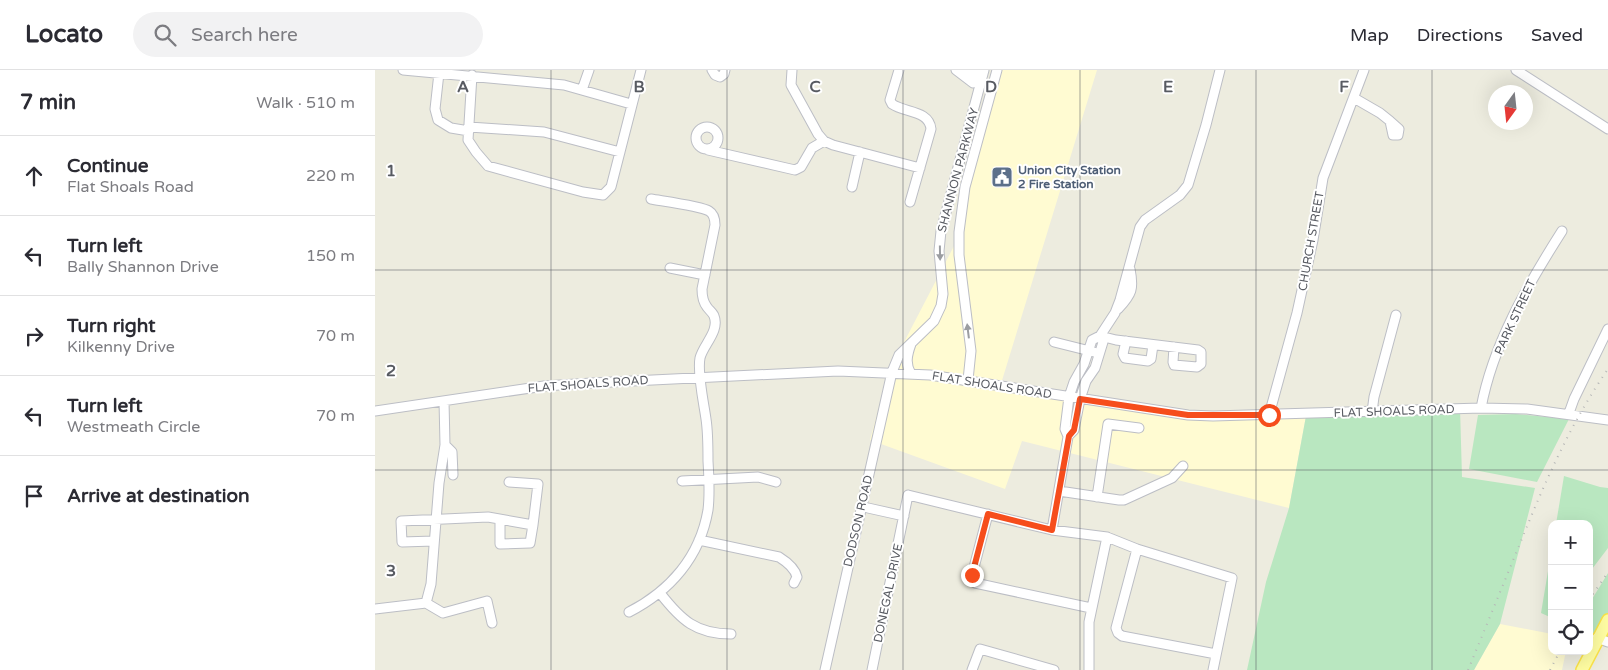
<!DOCTYPE html>
<html lang="en">
<head>
<meta charset="utf-8">
<style>
	body { margin:0; font-family:"Varela Round",sans-serif; background:#f2f2f3; color:#2b2b33 }
	.controls { position:absolute; right:15px; bottom:15px; display:grid; overflow:hidden; border-radius:10px; box-shadow:0 5px 20px #0002 }
	.controls button { width:45px; height:45px; display:grid; place-items:center; padding:0; border:0; border-bottom:1px solid #e1e1e2; background:#fff; color:#2b2b33; font:25px sans-serif }
	.compass { position:absolute; left:1113px; top:15px; width:45px; height:45px; border-radius:50%; background:#fff; box-shadow:0 5px 20px #0002; rotate:195deg }
	.stop { position:absolute; width:15px; height:15px; margin:-11px; border:4px solid #f64d1c; border-radius:50%; background:#fff }
	.stop.end { background:#f64d1c; border-color:#fff; box-shadow:0 1px 5px #0008 }
	.list { margin:0; padding:0; list-style:none }
	h2 { display:flex; justify-content:space-between; align-items:center; height:65px; margin:0; padding:0 20px; font-size:21px }
	h2 small { font-size:16px; font-weight:400; color:#7c7c81 }
	.list li { display:grid; grid-template-columns:32px 1fr auto; gap:15px; align-items:center; box-sizing:border-box; height:80px; padding:0 20px; border-top:1px solid #e1e1e2 }
	.list b { display:block; font-size:19px; white-space:nowrap }
	.list p { margin:0; font-size:16px; white-space:nowrap; color:#7c7c81 }
	.list em { font-size:16px; font-style:normal; color:#7c7c81 }
	.icon { flex:none; width:28px; height:28px; fill:none; stroke:currentColor; stroke-width:2; stroke-linecap:round; stroke-linejoin:round }
	.map { position:relative; flex:none; width:1233px; height:600px; overflow:hidden }
	header { display:flex; align-items:center; gap:30px; box-sizing:border-box; height:70px; padding:0 25px; background:#fff; border-bottom:1px solid #e1e1e2 }
	header strong { font-size:24px }
	nav { display:flex; gap:28px; margin-inline-start:auto; font-size:18px }
	.search { width:350px; height:45px; background:#f2f2f3; display:flex; align-items:center; gap:12px; box-sizing:border-box; padding:0 18px; border-radius:28px; color:#7c7c81; font-size:19px }
	main { display:flex }
	aside { flex:1; background:#fff }
	.map>svg:first-child { display:block }
	.commercial { fill:#fffbd2 }
	.green { fill:#b9e7c0 }
	.lines { fill:none; stroke-linecap:round; stroke-linejoin:round }
	.minor-casing { stroke:#bcbec5; stroke-width:11 }
	.major-casing { stroke:#fce449; stroke-width:14 }
	.minor { stroke:#fff; stroke-width:9 }
	.major { stroke:#fffda2; stroke-width:11 }
	.rail { stroke:#b5b6b6; stroke-width:2; stroke-dasharray:1 6; stroke-linecap:butt }
	.oneway { fill:#9b9da1 }
	.route { stroke:#f64d1c; stroke-width:6 }
	.grid { fill:none; stroke:#585b62; stroke-width:1; stroke-opacity:0.55 }
	.labels { text-anchor:middle; dominant-baseline:central; stroke-width:4; stroke-linejoin:round; paint-order:stroke }
	.street-label { font-size:12px; fill:#585b62; stroke:#fff }
	.service-label { font-size:12px; font-weight:bold; fill:#4e5e75; stroke:#fff; text-anchor:start }
	.grid-label { font-size:16px; text-anchor:middle; font-weight:bold; fill:#585b62; stroke:#fff; stroke-width:4; stroke-linejoin:round; paint-order:stroke }
</style>
</head>
<body>
<header>
<strong>Locato</strong>
<div class="search"><svg class="icon" aria-label="search" viewBox="0 0 24 24"><circle cx="10" cy="10" r="6"/><path d="M15 15l6 6"/></svg>Search here</div>
<nav><a>Map</a><a>Directions</a><a>Saved</a></nav>
</header>
<main>
<aside>
<h2>7 min<small>Walk · 510 m</small></h2>
<ul class="list">
<li><svg class="icon" aria-label="ahead" viewBox="0 0 24 24"><path d="M12 20V5M6 11l6-6 6 6"/></svg><div><b>Continue</b><p>Flat Shoals Road</p></div><em>220 m</em></li>
<li><svg class="icon" aria-label="left" viewBox="0 0 24 24"><path d="M17 20v-9H6M10 6l-5 5 5 5"/></svg><div><b>Turn left</b><p>Bally Shannon Drive</p></div><em>150 m</em></li>
<li><svg class="icon" aria-label="right" viewBox="0 0 24 24"><path d="M7 20v-9h11M14 6l5 5-5 5"/></svg><div><b>Turn right</b><p>Kilkenny Drive</p></div><em>70 m</em></li>
<li><svg class="icon" aria-label="left" viewBox="0 0 24 24"><path d="M17 20v-9H6M10 6l-5 5 5 5"/></svg><div><b>Turn left</b><p>Westmeath Circle</p></div><em>70 m</em></li>
<li><svg class="icon" aria-label="arrive" viewBox="0 0 24 24"><path d="M6 21V4h12l-3 4 3 4H6"/></svg><div><b>Arrive at destination</b></div></li>
</ul>
</aside>
<div class="map">
<svg width="1233" height="600" viewBox="0 0 1233 600">
	<rect width="100%" height="100%" fill="#edecdf"/>
	<!-- commercial -->
	<path class="commercial" d="M618,0H722L625,317L814,347L931,346L914,438L647,371L630,419L495,370L513,303L579,176L609,31Z
		M1125,554L1177,564V581H1191L1187,600H1099Z"/>
	<!-- green -->
	<path class="green" d="M1085,338L1087,407L1160,418L1125,554L1099,600H872L891,512L914,438L931,346Z
		M1141,344L1194,349L1162,412L1094,399L1103,345Z
		M1189,406L1225,417L1233,418V478L1214,503V454H1181Z
		M1177,477V548L1166,543Z
		M1233,503V571L1214,569V534Z"/>
	<g class="lines">
		<!-- minor casing -->
		<g class="minor-casing">
			<path id="minor" d="M28,0L189,15L256,34
				M337,0L340,5L345,7L349,4L350,0
				M417,0L416,15L443,64L449,71L458,75L545,98
				M524,0L515,30L517,34C530,43 554,40 556,59L535,132
				M581,0L598,13L603,10L602,4L588,0
				M1141,0L1233,59
				M64,3L60,39L63,50L76,58L94,61
				M97,5L93,70L101,82L113,96L208,122L228,125L236,117L266,0
				M207,20L214,0
				M979,28L1005,43L1015,51L1018,65H1023L1024,59L1015,51
				M94,57L169,62L245,82
				M321 68a11 11 0 1 1 22 0a11 11 0 1 1-22 0Z
				M333,80L420,100L426,97L437,78L449,71
				M477,117L485,82
				M295,198L330,205
				M743,239C757,224 759,219 755,199
				M725,266L728,272L720,298L711,311L705,329L699,360L693,366L690,359L694,327L699,312L709,294L717,270Z
				M751,271L748,284L750,288L773,291L776,289L778,275
				M679,272L719,282
				M536,274C532,285 530,294 536,304
				M799,277L798,292L799,295L822,297L826,294V282L823,280L741,270L725,266L740,243L745,230L765,157L770,150L805,125L813,115L831,55L845,0
				M593,310L596,281L584,185V162L590,117L622,0
				M1106,338C1118,274 1152,216 1187,161
				M0,341L169,316L217,313L463,301L555,305L813,345L838,346L1106,338L1152,339L1233,350
				M997,342L999,327L1021,245
				M1194,343L1199,329L1233,259
				M894,345L922,243L938,170L948,108L989,0
				M70,375L77,382L78,405
				M307,411L383,407L401,412
				M684,421L744,430H749L797,408L808,396
				M722,427L733,354L764,358
				M493,438L529,446
				M613,444L597,505L600,513L716,538
				M125,450V474L155,473L158,455
				M677,460L694,361
				M324,470L404,487C412,492 420,498 422,507L419,513
				M59,471L27,472L26,451L113,447L158,455L163,414L134,412
				M762,479L741,558L743,563L747,566L841,584
				M285,523C306,550 321,564 356,564
				M51,533L68,543L112,531L117,553
				M0,539L51,533L56,514L64,413L70,375L69,331
				M254,542C295,521 325,487 333,440C335,424 334,407 333,391C333,377 333,362 331,349C329,334 322,303 325,288C328,275 345,261 339,246C338,243 334,240 332,237C328,232 327,226 327,219L340,155C340,149 339,144 334,141C326,136 287,131 276,129
				M1222,568L1233,572
				M450,600L517,302L524,285L559,251L566,236L568,224L564,181L566,161L609,0
				M497,600L533,425L677,460L732,467L762,479L857,508L838,600
				M597,600L605,579L679,600
				M714,600V552L732,467"/>
		</g>
		<!-- major casing -->
		<g class="major-casing">
			<path id="major" d="M1207,600L1233,550"/>
		</g>
		<!-- minor -->
		<use href="#minor" class="minor"/>
		<!-- major -->
		<use href="#major" class="major"/>
		<!-- rail -->
		<path class="rail" d="M1214,530L1233,502
			M1093,600C1110,559 1127,517 1144,476C1169,414 1195,354 1233,299
			M1175,600L1185,581"/>
	</g>
	<!-- one-way arrows -->
	<defs><path id="oneway-solid" d="M-6-.8H1V-3.2L6.5 0L1 3.2V.8H-6Z" transform="scale(1.25)"/></defs>
	<g class="oneway">
		<use href="#oneway-solid" transform="translate(565 183) rotate(89)"/>
		<use href="#oneway-solid" transform="translate(593 261) rotate(-97)"/>
	</g>
	<g class="lines">
		<!-- route -->
		<path class="route" d="M597,505L613,444L677,460L694,366L699,360L705,329L813,345H894"/>
	</g>
	<!-- grid -->
	<path class="grid" d="M176,0V600M352,0V600M528,0V600M705,0V600M881,0V600M1057,0V600M0,200H1233M0,400H1233"/>
	<!-- icons -->
	<defs>
		<g id="civic-square" transform="scale(1.125)"><rect x="-9" y="-9" width="18" height="18" rx="4" fill="#5c6f8a" stroke="#fff"/><path d="M-.6-6.5H3V-4.5H.6V-3L4-1V1h2V6H-6V1h2V-1L-.6-3ZM-1.2 2.5V6h2.4V2.5Z" fill="#fff"/></g>
	</defs>
	<g fill-rule="evenodd">
		<use href="#civic-square" x="627" y="107"/>
	</g>
	<g class="labels">
		<!-- street labels -->
		<g class="street-label">
			<text transform="translate(583 100) rotate(-75)">SHANNON PARKWAY</text>
			<text transform="translate(936 171) rotate(-80)">CHURCH STREET</text>
			<text transform="translate(1140 247) rotate(-65)">PARK STREET</text>
			<text transform="translate(213 314) rotate(-4)">FLAT SHOALS ROAD</text>
			<text transform="translate(617 315) rotate(9)">FLAT SHOALS ROAD</text>
			<text transform="translate(1019 341) rotate(-2)">FLAT SHOALS ROAD</text>
			<text transform="translate(483 451) rotate(-77)">DODSON ROAD</text>
			<text transform="translate(513 523) rotate(-78)">DONEGAL DRIVE</text>
		</g>
		<!-- service labels -->
		<g class="service-label">
			<text x="643" y="100">Union City Station<tspan x="643" dy="14">2 Fire Station</tspan></text>
		</g>
	</g>
	<g class="grid-label">
		<text x="88" y="22">A</text>
		<text x="264" y="22">B</text>
		<text x="440" y="22">C</text>
		<text x="616" y="22">D</text>
		<text x="793" y="22">E</text>
		<text x="969" y="22">F</text>
		<text x="16" y="106">1</text>
		<text x="16" y="306">2</text>
		<text x="16" y="506">3</text>
	</g>
</svg>
<div class="controls">
<button>+</button>
<button>−</button>
<button><svg class="icon" aria-label="locate" viewBox="0 0 24 24"><circle cx="12" cy="12" r="6"/><path d="M12 2v4M12 18v4M2 12h4M18 12h4"/></svg></button>
</div>
<svg class="compass" viewBox="-18 -18 36 36"><path d="M0-13l5 13h-10z" fill="#e53935"/><path d="M0 13l5-13h-10z" fill="#7c7c81"/></svg>
<div class="stop" style="left:894px;top:345px"></div>
<div class="stop end" style="left:597px;top:505px"></div>
</div>
</main>
</body>
</html>
